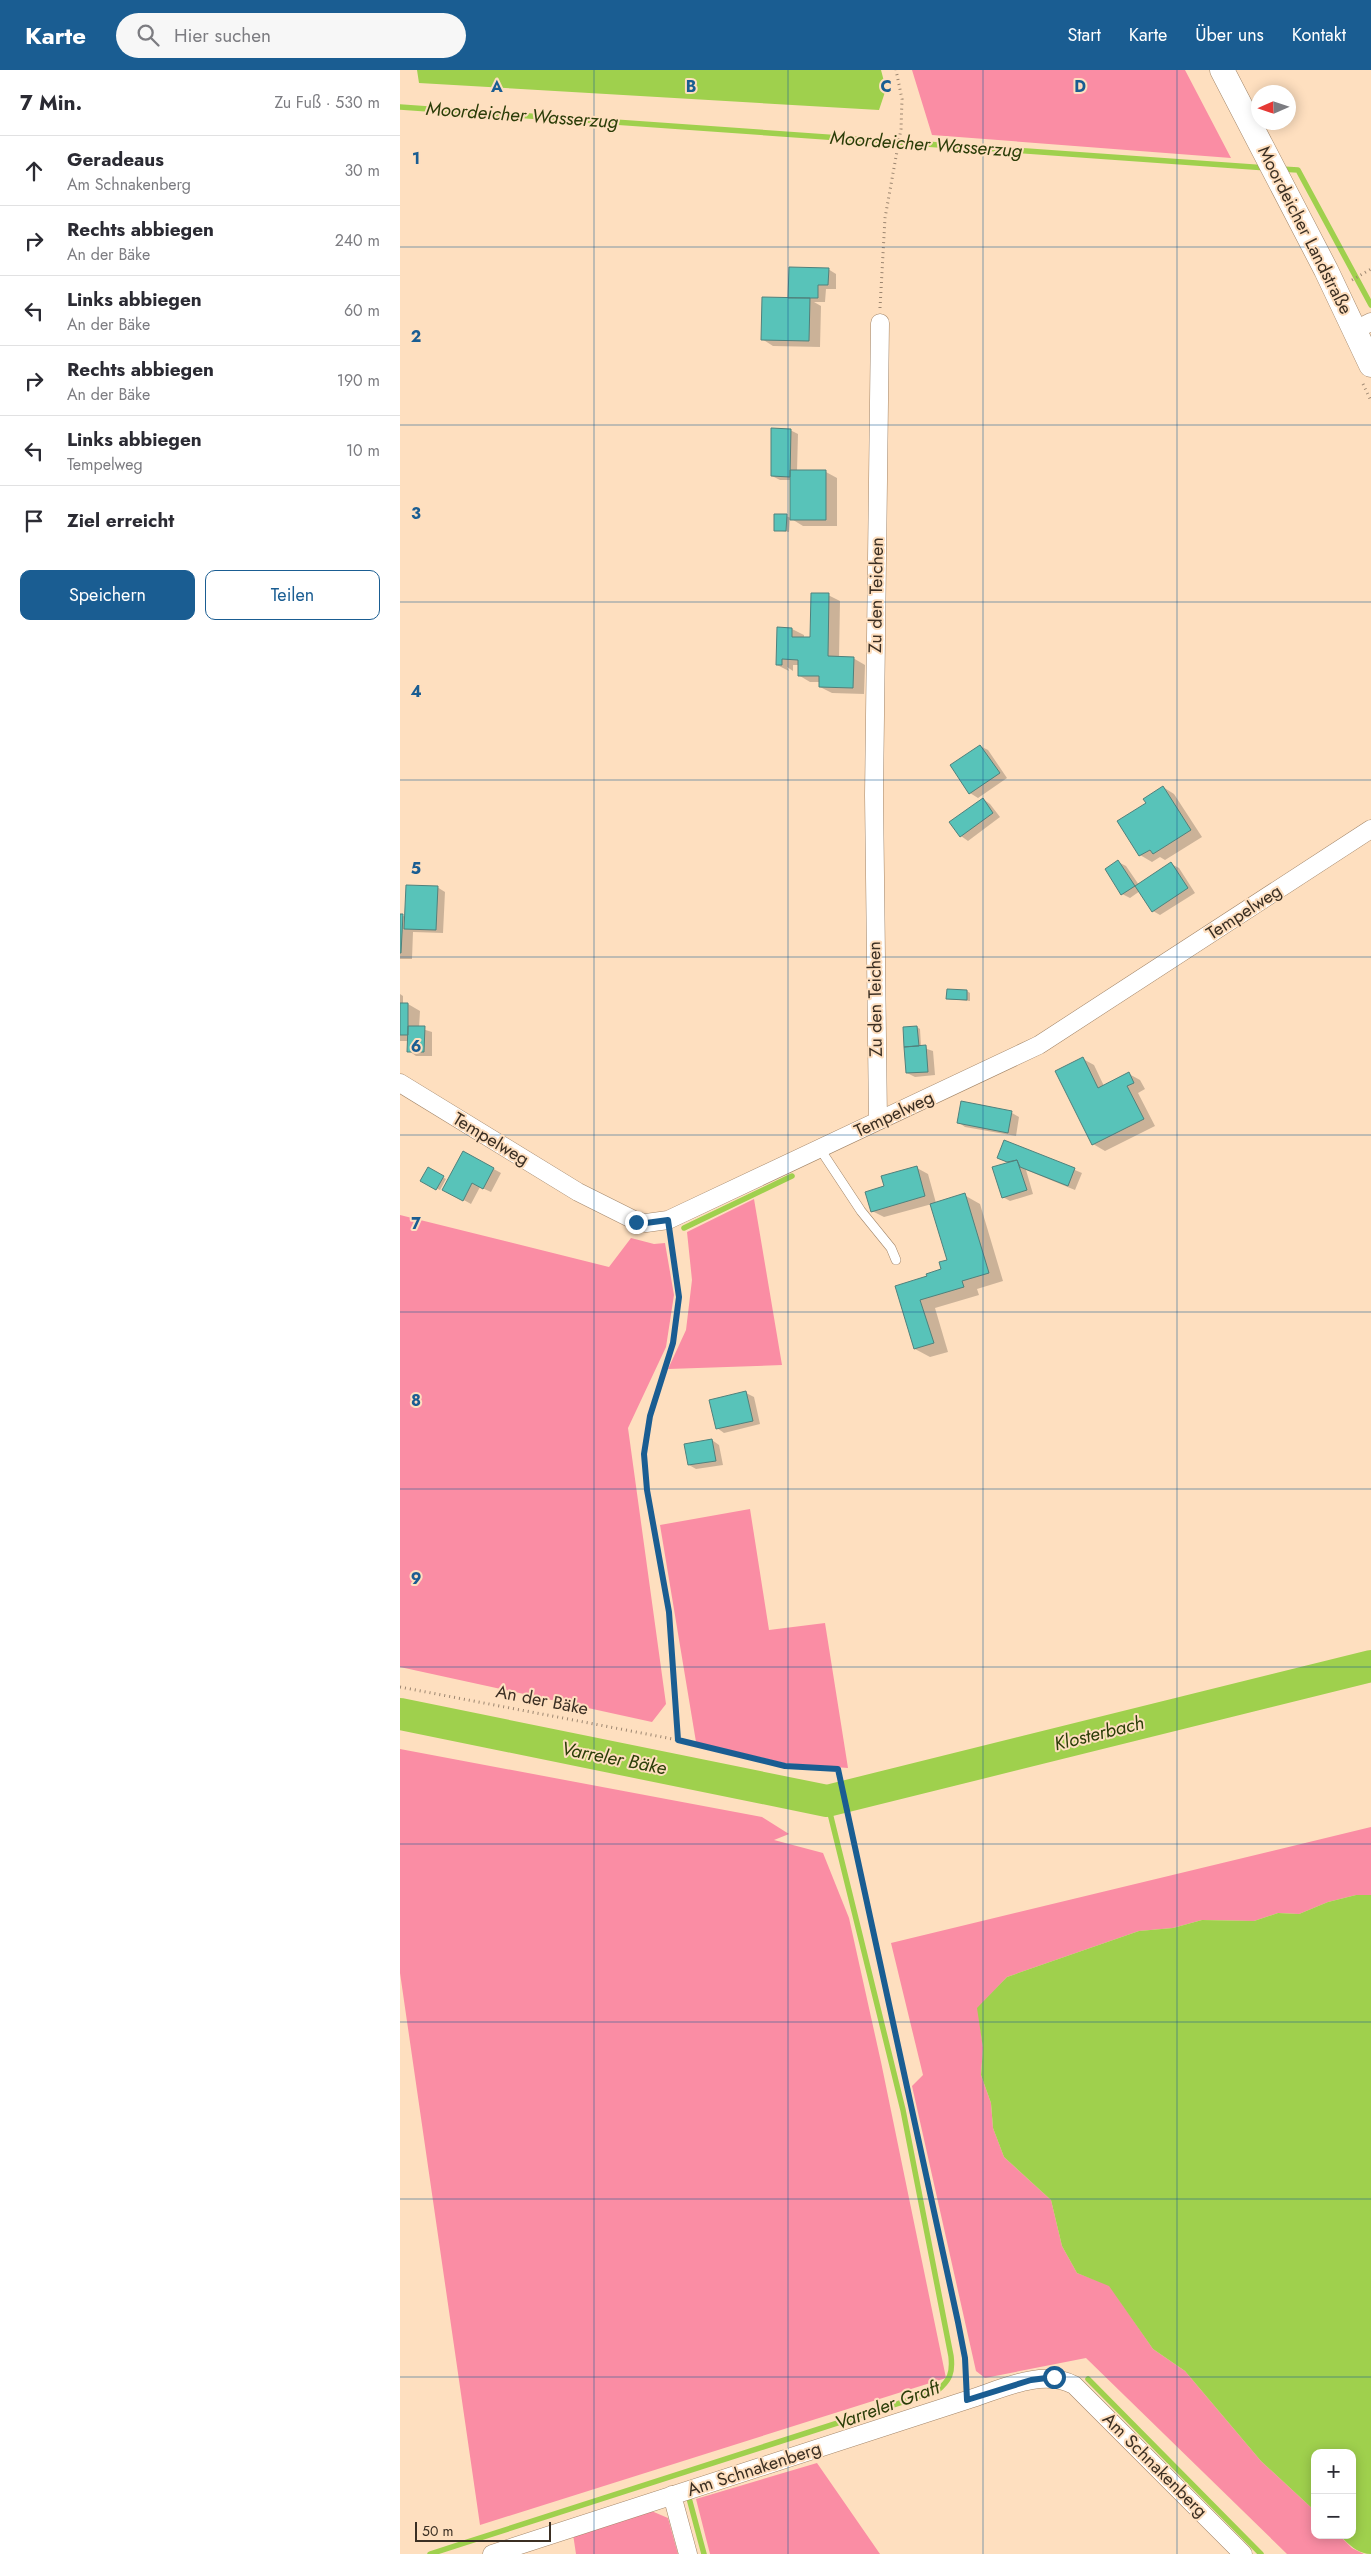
<!DOCTYPE html>
<html lang="de">
<head>
<meta charset="utf-8">
<style>
	body { margin:0; font-family:Jost,sans-serif; background:#f7f7f7; color:#2b2b33 }
	.controls { position:absolute; right:15px; bottom:15px; display:grid; overflow:hidden; border-radius:10px; box-shadow:0 2px 12px #0003 }
	.controls button { width:45px; height:45px; display:grid; place-items:center; padding:0; border:0; border-bottom:1px solid #e1e1e2; background:#fff; color:#2b2b33; font:25px sans-serif }
	.compass { position:absolute; left:851px; top:15px; width:45px; height:45px; border-radius:50%; background:#fff; box-shadow:0 2px 12px #0003; rotate:267deg }
	.scale { position:absolute; left:15px; bottom:12px; width:136px; box-sizing:border-box; padding-left:5px; border:2px solid #3b2f23; border-top:0; font-size:14px; line-height:18px; white-space:nowrap; color:#3b2f23; -webkit-text-stroke:4px #fedfbf; paint-order:stroke }
	.stop { position:absolute; width:15px; height:15px; margin:-11px; border:4px solid #1a5d92; border-radius:50%; background:#fff }
	.stop.end { background:#1a5d92; border-color:#fff; box-shadow:0 1px 5px #0008 }
	.list { margin:0; padding:0; list-style:none }
	h2 { display:flex; justify-content:space-between; align-items:center; height:65px; margin:0; padding:0 20px; font-size:21px }
	h2 small { font-size:16px; font-weight:400; color:#7c7c81 }
	.list li { display:grid; grid-template-columns:32px 1fr auto; gap:15px; align-items:center; box-sizing:border-box; height:70px; padding:0 20px; border-top:1px solid #e1e1e2 }
	.list b { display:block; font-size:19px; white-space:nowrap }
	.list p { margin:0; font-size:16px; white-space:nowrap; color:#7c7c81 }
	.list em { font-size:16px; font-style:normal; color:#7c7c81 }
	.actions { display:flex; gap:10px; padding:15px 20px }
	.actions a { flex:1; padding:11px 0; border:1px solid #1a5d92; border-radius:10px; text-align:center; font-size:18px; color:#1a5d92 }
	.actions .main { background:#1a5d92; color:#fff }
	.icon { flex:none; width:28px; height:28px; fill:none; stroke:currentColor; stroke-width:2; stroke-linecap:round; stroke-linejoin:round }
	.map { position:relative; flex:none; width:971px; height:2484px; overflow:hidden }
	header { display:flex; align-items:center; gap:30px; box-sizing:border-box; height:70px; padding:0 25px; background:#1a5d92; color:#fff }
	header strong { font-size:24px }
	nav { display:flex; gap:28px; margin-inline-start:auto; font-size:18px }
	.search { width:350px; height:45px; background:#f7f7f7; display:flex; align-items:center; gap:12px; box-sizing:border-box; padding:0 18px; border-radius:28px; color:#7c7c81; font-size:19px }
	main { display:flex }
	aside { flex:1; background:#fff }
	.map>svg:first-child { display:block }
	.green { fill:#fa8da4 }
	.water { fill:#9fd04d }
	.shadow { fill:#0003 }
	.lines { fill:none; stroke-linecap:round; stroke-linejoin:round }
	.stream { stroke:#9fd04d; stroke-width:5.5 }
	.river { stroke:#9fd04d; stroke-width:32 }
	.building { fill:#58c3b9; stroke:#50817c }
	.service-casing { stroke:#a28568; stroke-width:10 }
	.minor-casing { stroke:#a28568; stroke-width:19 }
	.secondary-casing { stroke:#a28568; stroke-width:25 }
	.path { stroke:#9c8670; stroke-width:3; stroke-dasharray:1 4; stroke-linecap:butt }
	.service { stroke:#fff; stroke-width:9 }
	.minor { stroke:#fff; stroke-width:18 }
	.secondary { stroke:#fff; stroke-width:24 }
	.route { stroke:#1a5d92; stroke-width:6 }
	.grid { fill:none; stroke:#1a5d92; stroke-width:1; stroke-opacity:0.55 }
	.labels { text-anchor:middle; dominant-baseline:central; stroke-width:4; stroke-linejoin:round; paint-order:stroke }
	.street-label { font-size:18px; fill:#3b2f23; stroke:#fedfbf }
	.water-label { font-size:19px; font-style:italic; fill:#2b3d08; stroke:#fedfbf }
	.grid-label { font-size:16px; text-anchor:middle; font-weight:bold; fill:#1a5d92; stroke:#fedfbf; stroke-width:4; stroke-linejoin:round; paint-order:stroke }
</style>
</head>
<body>
<header>
<strong>Karte</strong>
<div class="search"><svg class="icon" aria-label="search" viewBox="0 0 24 24"><circle cx="10" cy="10" r="6"/><path d="M15 15l6 6"/></svg>Hier suchen</div>
<nav><a>Start</a><a>Karte</a><a>Über uns</a><a>Kontakt</a></nav>
</header>
<main>
<aside>
<h2>7 Min.<small>Zu Fuß · 530 m</small></h2>
<ul class="list">
<li><svg class="icon" aria-label="ahead" viewBox="0 0 24 24"><path d="M12 20V5M6 11l6-6 6 6"/></svg><div><b>Geradeaus</b><p>Am Schnakenberg</p></div><em>30 m</em></li>
<li><svg class="icon" aria-label="right" viewBox="0 0 24 24"><path d="M7 20v-9h11M14 6l5 5-5 5"/></svg><div><b>Rechts abbiegen</b><p>An der Bäke</p></div><em>240 m</em></li>
<li><svg class="icon" aria-label="left" viewBox="0 0 24 24"><path d="M17 20v-9H6M10 6l-5 5 5 5"/></svg><div><b>Links abbiegen</b><p>An der Bäke</p></div><em>60 m</em></li>
<li><svg class="icon" aria-label="right" viewBox="0 0 24 24"><path d="M7 20v-9h11M14 6l5 5-5 5"/></svg><div><b>Rechts abbiegen</b><p>An der Bäke</p></div><em>190 m</em></li>
<li><svg class="icon" aria-label="left" viewBox="0 0 24 24"><path d="M17 20v-9H6M10 6l-5 5 5 5"/></svg><div><b>Links abbiegen</b><p>Tempelweg</p></div><em>10 m</em></li>
<li><svg class="icon" aria-label="arrive" viewBox="0 0 24 24"><path d="M6 21V4h12l-3 4 3 4H6"/></svg><div><b>Ziel erreicht</b></div></li>
</ul>
<div class="actions"><a class="main">Speichern</a><a>Teilen</a></div>
</aside>
<div class="map">
<svg width="971" height="2484" viewBox="0 0 971 2484">
	<rect width="100%" height="100%" fill="#fedfbf"/>
	<!-- green -->
	<path class="green" d="M512,0H785L831,88L532,65Z
		M354,1129L382,1295L268,1299L286,1260L292,1210L287,1162Z
		M0,1145L209,1197L231,1168L254,1174L265,1173L274,1225L266,1277L228,1358L266,1634L252,1652L0,1597Z
		M350,1439L369,1560L425,1553L448,1698L384,1693L296,1672L260,1455Z
		M0,1679L362,1747L389,1764L374,1770L423,1783L449,1848L481,1992L546,2308L80,2455L0,1903Z
		M971,1757V1825H956L928,1832L899,1844L878,1843L854,1851L802,1850L773,1858L739,1861L607,1907L578,1938L583,1978L581,2005L591,2033L593,2058L604,2087L651,2130L662,2176L677,2203L709,2215L753,2279L785,2301L861,2391L915,2441V2465H939L952,2478L964,2484H887L686,2288L585,2308L576,2301L512,2016L523,2005L491,1873Z
		M417,2393L480,2484H310L296,2429Z
		M249,2440L268,2448L278,2484H176L173,2464Z"/>
	<!-- water -->
	<path class="water" d="M17,0H481L486,19L479,40L19,13Z
		M956,1825H971V2484C957,2484 949,2474 939,2465H952V2383H915V2441L861,2391L785,2301L753,2279L709,2216L677,2203L662,2176L651,2130L604,2087L593,2058L591,2033L581,2005L583,1978L577,1938L607,1907L739,1861L773,1858L802,1850L854,1851L878,1843L899,1844L928,1832Z"/>
	<!-- shadow -->
	<path class="shadow" d="M428,199L436,204V219H426L425,232H414L421,236L420,277L373,276L362,269L389,229Z
		M390,360L398,364L397,401L426,402L437,408V456H403L390,448L389,462L375,460L386,446L391,448V410H380L372,406Z
		M428,525L440,531L439,588H453L465,595L464,624L432,623L420,617L421,612H410L400,606L399,595H393V601L387,597L389,601L377,595L392,559L404,565V569H411Z
		M580,676L588,680L607,708L578,728L570,723L552,696Z
		M763,717L774,724L802,767L765,790L760,787L752,792L740,785L719,751L748,733Z
		M583,729L590,734L600,747L568,771L561,766Z
		M718,792L726,796L739,815L771,794L779,798L795,823L760,845L753,841L740,821L730,828L722,824Z
		M37,817L45,822L43,863L13,862L12,889H0V845L6,847Z
		M567,921L570,923V931L548,929Z
		M0,924L3,926V934H8L20,941L19,958L32,962V986H16L9,981V971H0Z
		M517,957L520,959L521,977L533,981L535,1005L515,1007L507,1003Z
		M683,989L694,995L704,1016L729,1004L740,1010L745,1019L738,1023L755,1056L705,1081L693,1074Z
		M562,1033L612,1043L619,1047L616,1066L565,1057L558,1052Z
		M605,1071L682,1103L675,1120L626,1100L633,1124L610,1131L603,1127L609,1093L599,1088Z
		M64,1083L101,1103L91,1122L80,1117L71,1134L44,1119Z
		M517,1098L528,1104L536,1133L564,1125L580,1134L603,1211L577,1219L579,1225L535,1238L548,1282L530,1287L515,1279L496,1217L529,1207L542,1200L549,1191L532,1134L484,1147L472,1141L486,1117Z
		M29,1099L46,1109L40,1120L22,1111Z
		M346,1323L354,1327L360,1354L324,1363L317,1358Z
		M312,1370L319,1375L323,1395L296,1399L289,1395Z"/>
	<g class="lines">
		<!-- stream -->
		<path class="stream" d="M0,37L867,98
			M881,99L898,100L971,235
			M284,1158L392,1106
			M688,2309L861,2484
			M289,2428L304,2484
			M30,2484L537,2321C550,2310 553,2303 551,2286L503,2040L427,1731"/>
		<!-- river -->
		<path class="river" d="M0,1644L427,1731L971,1596"/>
	</g>
	<!-- building -->
	<path class="building" d="M389,197L429,198L428,215H418V228H388Z
		M362,227L410,228L409,271L361,270Z
		M371,358L391,359L390,407L371,406Z
		M390,400H426V450H390Z
		M374,444H387L386,461H374Z
		M411,523H429L428,586L454,587L453,618L419,617V606H398V590L382,589V595H376L377,557L392,558V567H410Z
		M580,675L600,703L569,724L550,695Z
		M763,716L791,760L753,784L750,780L739,786L717,751L746,733L743,729Z
		M583,728L593,743L560,767L549,752Z
		M718,790L735,816L721,825L705,799Z
		M771,792L788,818L752,842L735,816Z
		M6,815L38,816L36,860L4,859Z
		M0,844H3L1,883H0Z
		M547,919L567,920V930L546,929Z
		M0,933H8V965H0Z
		M8,956H25L24,982H7Z
		M517,956L519,976L504,977L503,957Z
		M526,975L528,1002L506,1003L504,977Z
		M683,987L698,1018L729,1002L734,1013L727,1016L744,1049L692,1075L655,1001Z
		M561,1031L612,1041L608,1063L557,1053Z
		M604,1070L675,1098L668,1116L620,1097L617,1090L607,1092L597,1088Z
		M63,1081L94,1098L83,1119L72,1113L63,1131L42,1120Z
		M617,1090L627,1120L602,1128L592,1097Z
		M517,1096L525,1126L471,1142L465,1122L484,1116L481,1106Z
		M28,1097L44,1106L36,1120L20,1111Z
		M565,1123L589,1203L562,1211L564,1217L520,1230L534,1273L514,1279L495,1216L527,1206L526,1204L541,1199L539,1192L547,1190L530,1134Z
		M346,1321L353,1351L316,1359L309,1330Z
		M312,1369L316,1391L288,1395L284,1374Z"/>
	<g class="lines">
		<!-- service casing -->
		<g class="service-casing">
			<path id="service" d="M420,1079L461,1141L491,1178L496,1190"/>
		</g>
		<!-- minor casing -->
		<g class="minor-casing">
			<path id="minor" d="M955,260L971,252
				M0,1013L178,1122L236,1151L246,1153L268,1150L639,975L971,759
				M478,1051L474,725L480,253
				M272,2425L288,2484
				M92,2484L567,2330C600,2320 641,2298 674,2315L843,2484"/>
		</g>
		<!-- secondary casing -->
		<g class="secondary-casing">
			<path id="secondary" d="M822,0L926,200L971,295"/>
		</g>
		<!-- path -->
		<path class="path" d="M952,210L971,199
			M480,238L485,148L501,59L502,29L496,0
			M963,314L971,331
			M270,1166L279,1227L273,1273L250,1346L244,1384L247,1420L269,1542L278,1670
			M0,1617L278,1670L385,1696L438,1699L558,2252L565,2288L566,2312"/>
		<!-- service -->
		<use href="#service" class="service"/>
		<!-- minor -->
		<use href="#minor" class="minor"/>
		<!-- secondary -->
		<use href="#secondary" class="secondary"/>
	</g>
	<g class="lines">
		<!-- route -->
		<path class="route" d="M236,1152L246,1153L268,1150L279,1227L273,1273L250,1346L244,1384L247,1420L269,1542L278,1670L385,1696L438,1699L558,2252L565,2288L567,2330L631,2310L654,2307"/>
	</g>
	<!-- grid -->
	<path class="grid" d="M194,0V2484M388,0V2484M583,0V2484M777,0V2484M0,177H971M0,355H971M0,532H971M0,710H971M0,887H971M0,1065H971M0,1242H971M0,1419H971M0,1597H971M0,1774H971M0,1952H971M0,2129H971M0,2307H971"/>
	<g class="labels">
		<!-- street labels -->
		<g class="street-label">
			<text transform="translate(905 160) rotate(63)">Moordeicher Landstraße</text>
			<text transform="translate(476 525) rotate(-89)">Zu den Teichen</text>
			<text transform="translate(844 842) rotate(-33)">Tempelweg</text>
			<text transform="translate(475 929) rotate(-91)">Zu den Teichen</text>
			<text transform="translate(494 1044) rotate(-25)">Tempelweg</text>
			<text transform="translate(91 1069) rotate(31)">Tempelweg</text>
			<text transform="translate(142 1630) rotate(11)">An der Bäke</text>
			<text transform="translate(755 2395) rotate(45)">Am Schnakenberg</text>
			<text transform="translate(354 2399) rotate(-18)">Am Schnakenberg</text>
		</g>
		<!-- water labels -->
		<g class="water-label">
			<text transform="translate(122 45) rotate(4)">Moordeicher Wasserzug</text>
			<text transform="translate(526 74) rotate(4)">Moordeicher Wasserzug</text>
			<text transform="translate(699 1663) rotate(-14)">Klosterbach</text>
			<text transform="translate(214 1688) rotate(11)">Varreler Bäke</text>
			<text transform="translate(487 2335) rotate(-20)">Varreler Graft</text>
		</g>
	</g>
	<g class="grid-label">
		<text x="97" y="22">A</text>
		<text x="291" y="22">B</text>
		<text x="486" y="22">C</text>
		<text x="680" y="22">D</text>
		<text x="16" y="94">1</text>
		<text x="16" y="272">2</text>
		<text x="16" y="449">3</text>
		<text x="16" y="627">4</text>
		<text x="16" y="804">5</text>
		<text x="16" y="982">6</text>
		<text x="16" y="1159">7</text>
		<text x="16" y="1336">8</text>
		<text x="16" y="1514">9</text>
	</g>
</svg>
<div class="controls">
<button>+</button>
<button>−</button>
</div>
<svg class="compass" viewBox="-18 -18 36 36"><path d="M0-13l5 13h-10z" fill="#e53935"/><path d="M0 13l5-13h-10z" fill="#7c7c81"/></svg>
<div class="scale">50 m</div>
<div class="stop" style="left:654px;top:2307px"></div>
<div class="stop end" style="left:236px;top:1152px"></div>
</div>
</main>
</body>
</html>
